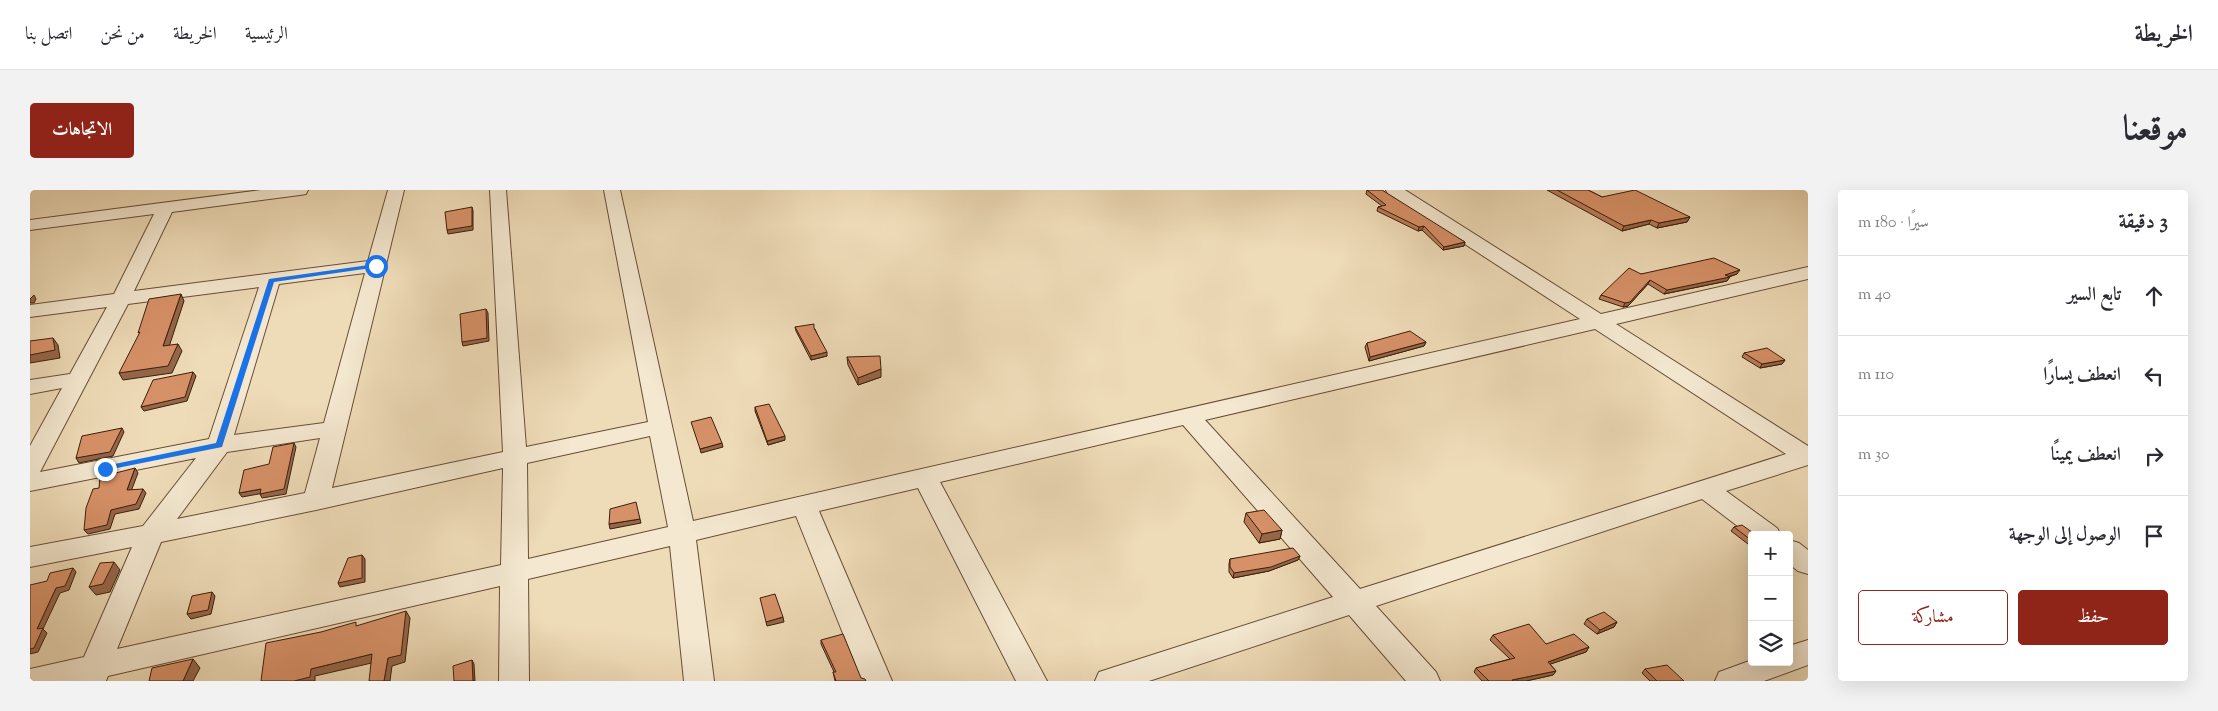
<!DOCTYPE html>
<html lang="ar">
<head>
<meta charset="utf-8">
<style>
	body { margin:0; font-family:"Sorts Mill Goudy",Amiri,serif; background:#f2f2f3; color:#2b2b33; direction:rtl }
	.controls { position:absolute; right:15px; bottom:15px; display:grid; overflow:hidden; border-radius:5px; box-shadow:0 5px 20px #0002 }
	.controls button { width:45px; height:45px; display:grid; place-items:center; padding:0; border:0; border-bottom:1px solid #e1e1e2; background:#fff; color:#2b2b33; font:25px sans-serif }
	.stop { position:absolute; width:15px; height:15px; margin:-11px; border:4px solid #1a73e8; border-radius:50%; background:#fff }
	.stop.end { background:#1a73e8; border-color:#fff; box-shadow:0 1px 5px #0008 }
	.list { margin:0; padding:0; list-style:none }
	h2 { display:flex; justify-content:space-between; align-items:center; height:65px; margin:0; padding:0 20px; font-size:21px }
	h2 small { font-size:16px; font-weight:400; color:#7c7c81 }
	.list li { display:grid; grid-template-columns:32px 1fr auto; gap:15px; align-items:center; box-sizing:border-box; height:80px; padding:0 20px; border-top:1px solid #e1e1e2 }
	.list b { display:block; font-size:19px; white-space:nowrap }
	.list em { font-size:16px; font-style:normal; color:#7c7c81 }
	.actions { display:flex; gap:10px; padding:15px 20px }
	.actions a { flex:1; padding:11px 0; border:1px solid #8f2418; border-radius:5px; text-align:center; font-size:18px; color:#8f2418 }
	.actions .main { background:#8f2418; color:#fff }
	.icon { flex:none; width:28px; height:28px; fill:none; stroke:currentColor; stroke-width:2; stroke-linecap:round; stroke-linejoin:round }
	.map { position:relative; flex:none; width:1778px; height:491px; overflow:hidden; direction:ltr; border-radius:5px }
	header { display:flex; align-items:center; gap:30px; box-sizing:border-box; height:70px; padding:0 25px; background:#fff; border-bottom:1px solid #e1e1e2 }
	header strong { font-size:24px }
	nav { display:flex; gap:28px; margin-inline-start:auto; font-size:18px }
	.intro { display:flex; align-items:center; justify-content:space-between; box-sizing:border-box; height:120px; padding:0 30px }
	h1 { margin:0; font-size:35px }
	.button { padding:12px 22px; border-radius:5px; background:#8f2418; color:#fff; font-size:18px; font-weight:700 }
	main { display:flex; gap:30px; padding:0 30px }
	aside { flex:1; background:#fff; border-radius:5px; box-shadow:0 5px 20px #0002 }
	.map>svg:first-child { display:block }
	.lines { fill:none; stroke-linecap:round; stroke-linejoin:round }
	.minor-casing { stroke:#684e36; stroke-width:2 }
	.minor { fill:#f4e8d0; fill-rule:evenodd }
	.wall { fill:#b97d59; stroke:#3c1f0b }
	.shaded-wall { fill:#966649; stroke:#3c1f0b }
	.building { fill:#d79168; stroke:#3c1f0b }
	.route { fill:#1a73e8 }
</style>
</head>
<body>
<header>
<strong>الخريطة</strong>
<nav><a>الرئيسية</a><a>الخريطة</a><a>من نحن</a><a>اتصل بنا</a></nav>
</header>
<div class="intro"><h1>موقعنا</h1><a class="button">الاتجاهات</a></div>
<main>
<aside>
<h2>3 دقيقة<small>سيرًا · 180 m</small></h2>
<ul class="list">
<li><svg class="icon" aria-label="ahead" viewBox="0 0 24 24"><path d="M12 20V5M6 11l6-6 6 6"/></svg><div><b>تابع السير</b></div><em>40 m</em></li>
<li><svg class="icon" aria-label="left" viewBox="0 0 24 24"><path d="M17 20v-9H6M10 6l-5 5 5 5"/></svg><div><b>انعطف يسارًا</b></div><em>110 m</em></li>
<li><svg class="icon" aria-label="right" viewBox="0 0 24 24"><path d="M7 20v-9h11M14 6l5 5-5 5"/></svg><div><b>انعطف يمينًا</b></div><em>30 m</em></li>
<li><svg class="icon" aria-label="arrive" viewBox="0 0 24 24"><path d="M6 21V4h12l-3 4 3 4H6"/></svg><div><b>الوصول إلى الوجهة</b></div></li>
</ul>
<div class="actions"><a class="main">حفظ</a><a>مشاركة</a></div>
</aside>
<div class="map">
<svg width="1778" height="491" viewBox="0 0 1778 491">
	<rect width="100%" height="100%" fill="#eedbb7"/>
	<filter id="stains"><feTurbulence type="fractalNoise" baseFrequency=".004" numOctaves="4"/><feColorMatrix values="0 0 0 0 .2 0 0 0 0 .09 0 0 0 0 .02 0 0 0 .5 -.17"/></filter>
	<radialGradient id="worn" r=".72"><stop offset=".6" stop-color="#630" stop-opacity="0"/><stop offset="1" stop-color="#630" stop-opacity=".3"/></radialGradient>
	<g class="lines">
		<!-- minor casing -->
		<g class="minor-casing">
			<path id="minor" d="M231,0H278L276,4L270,5L142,22L104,101L338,71L358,0H374L302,298L473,262L460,0H476L496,257L618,232L574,0H590L663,331L1550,129L1358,4L1356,0H1375L1571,124L1778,77V89L1586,134L1778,256V275L1696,301L1747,338L1751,345H1722V347L1672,309L1346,416L1406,482L1410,491H1376L1319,425L1119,491H1065L1069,482L1303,407L1153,235L910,292L1017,491H986L888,298L789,321L862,491H832L766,326L666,350L684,491H654L640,356L498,389L499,491H469L470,396L78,486L76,491H0V479L54,467L102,357L0,377V357L113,336L166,268L0,301V256L32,198L0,204V190L40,184L77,117L0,127V115L84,104L124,24L0,40V30ZM335,83L294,233L204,245L249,94ZM229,97L179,249L10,282L98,114ZM1565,139L1756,264L1330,399L1175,230ZM620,246L638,337L498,369L497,273ZM290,248L275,303L147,329L197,262ZM473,278L471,375L87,459L131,352L286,320Z
				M1759,350L1769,353L1778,360V384L1768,381L1759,374Z
				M1778,450V475L1734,491H1685L1689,482L1722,470V472H1759V456Z"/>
		</g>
		<!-- minor -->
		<use href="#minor" class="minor"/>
	</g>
	<!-- wall -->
	<path class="wall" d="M1337,0L1435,52L1434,56L1413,60L1392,40L1388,41L1347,21L1348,17L1352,16L1336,4Z
		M1517,0H1558L1572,7L1660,27L1657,32L1627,38L1619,34L1592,41Z
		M1611,84H1707L1699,87L1697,91L1634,104L1618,94L1598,116L1593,117L1569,109L1571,105Z
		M765,137L785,139L797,166L781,170L766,141Z
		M1396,152L1394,156L1339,171L1335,157L1337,153Z
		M1714,163L1755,170L1752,174L1730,178L1712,167Z
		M817,167L851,187L828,195L818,175Z
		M725,217L755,250L738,255L725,221Z
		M1216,323L1252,340L1250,349L1229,353L1214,332Z
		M1704,337L1726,345L1742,344L1741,345H1722V353L1718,354L1701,341Z
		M1270,366L1268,370L1239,381L1203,388L1199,382V374L1200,369Z
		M1557,429L1587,432L1584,437L1567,444L1554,434Z
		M1463,445L1516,454L1559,457L1556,462L1520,474L1526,481L1523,485L1496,491H1452L1444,482L1446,478L1480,469L1460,450Z
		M791,450L831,488L836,491H805L803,482H804L791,454Z
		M1615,479L1654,491H1620L1612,483Z"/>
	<!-- shaded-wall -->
	<path class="shaded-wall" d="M442,17L443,21V40L418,44L417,40Z
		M1660,27L1657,32L1627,38L1629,33Z
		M1621,30L1619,34L1592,41L1594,36Z
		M1394,36L1392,40L1388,41L1389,37Z
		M1435,52L1434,56L1413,60L1414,57Z
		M1710,80L1707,84L1694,88L1700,87L1697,91L1634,104L1637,100Z
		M1620,90L1618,94L1598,116L1593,117L1595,113Z
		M151,104L154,111L137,163L133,156Z
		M4,105L6,109L4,113H0V109Z
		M456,119L458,123L459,151L433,156L432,152Z
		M23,148L28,155L30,168L0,173V165Z
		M1396,152L1394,156L1339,171L1340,167Z
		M148,154L152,161L142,183L93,190L89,183Z
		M797,162V166L781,170V166Z
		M1755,170L1752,174L1730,178L1732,174Z
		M851,179V187L828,195V188Z
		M163,182L166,186L157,211L114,221L111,217Z
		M92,238L94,242L83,266L49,273L46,268Z
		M755,246V250L738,255L737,251Z
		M264,253L266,257L256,304L232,308L230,304Z
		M692,253L693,257L671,263L670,259Z
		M105,278L108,283L100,304L97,300Z
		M113,299L116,303L109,319L85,324L80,339L58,344L54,340L81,320Z
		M231,299L234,303L212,307L209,303Z
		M610,329L611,333L580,339L579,334Z
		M1252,340L1250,349L1229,353L1232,344Z
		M332,365L335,369V392L310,397L308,393Z
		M1270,366L1268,370L1239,381L1203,388L1204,383Z
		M84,372L90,380L80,402L66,405L59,397Z
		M43,378L46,382L39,400L30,403L13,439L17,443L8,462L0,464V459L7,439L26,398Z
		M182,402L185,406L181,424L161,429L157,424Z
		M376,421L380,428L375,472L362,476L360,491H354L358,468Z
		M753,427L754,432L737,436L736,432Z
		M1587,432L1584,437L1567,444L1570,440Z
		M1559,457L1556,462L1515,476L1518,472Z
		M342,464L346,472L285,486V491H264L281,479Z
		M163,469L170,478L163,491H153Z
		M442,470L444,474L445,491H443Z
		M1526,481L1523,485L1496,491H1482V490Z"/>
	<!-- building -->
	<path class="building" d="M1337,0H1352L1435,52L1414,57L1394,36L1389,37L1348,17L1356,15Z
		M1527,0H1558L1572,7L1605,0L1660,27L1629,33L1621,30L1594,36Z
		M442,17V36L417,40L415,22Z
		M1684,68L1710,80L1695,85L1700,87L1637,100L1620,90L1600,112L1595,113L1571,105L1599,78L1611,84Z
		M151,104L133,156L148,154L138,176L89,183L110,142L108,143L119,109Z
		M456,119L457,148L432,152L430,124Z
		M784,134V138L797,162L781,166L765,137Z
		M1380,141L1396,152L1340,167L1337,153Z
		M23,148L25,160L0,165V151Z
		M1737,158L1755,170L1732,174L1714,163Z
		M850,166L851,179L828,188L817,167Z
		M163,182L155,207L111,217L123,190Z
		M739,214L755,246L737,251L725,217Z
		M681,227L692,253L670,259L661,232Z
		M92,238L80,262L46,268L52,246Z
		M264,253L254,299L230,304L231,299L209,303L214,280L239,274L243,257Z
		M105,278L97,300L113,299L106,314L81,320L77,335L54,340L56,318L63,299L69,298L70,287Z
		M606,312L610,329L579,334L580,319Z
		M1234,320L1252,340L1232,344L1216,323Z
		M1712,335L1726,345L1727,343L1742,344L1739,345H1722L1721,350L1704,337Z
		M1263,358L1270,366L1241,377L1204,383L1200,377V369Z
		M332,365V388L308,393L318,368Z
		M84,372L73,394L59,397L70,373Z
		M43,378L35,396L26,398L7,439L13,438L4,458L0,459V395L17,391L20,383Z
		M182,402L178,420L157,424L162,406Z
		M745,404L753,427L736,432L730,408Z
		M376,421L371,465L358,468L354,491H339L342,464L281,479L280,487L264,491H231L236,453L291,442L326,432V436Z
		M1574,422L1587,432L1570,440L1557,429Z
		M1499,434L1516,454L1544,444L1559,457L1518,472L1526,481L1482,490L1483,491H1459L1446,478L1485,468L1463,445Z
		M813,444L831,488L835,489L836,491H806L803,482H806L791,450Z
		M163,469L153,491H119L122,478Z
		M442,470L443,491H424L423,476Z
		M1637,475L1654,491H1627L1615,479Z"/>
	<!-- route -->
	<path class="route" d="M346,74L349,76L348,77L244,92L192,257L72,281V277L75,276L186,253L239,89Z"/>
	<rect width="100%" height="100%" filter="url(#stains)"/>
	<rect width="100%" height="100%" fill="url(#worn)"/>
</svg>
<div class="controls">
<button>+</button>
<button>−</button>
<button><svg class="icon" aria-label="layers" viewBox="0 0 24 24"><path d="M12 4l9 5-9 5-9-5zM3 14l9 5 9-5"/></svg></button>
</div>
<div class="stop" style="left:346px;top:76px"></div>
<div class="stop end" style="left:75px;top:279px"></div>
</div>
</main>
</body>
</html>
